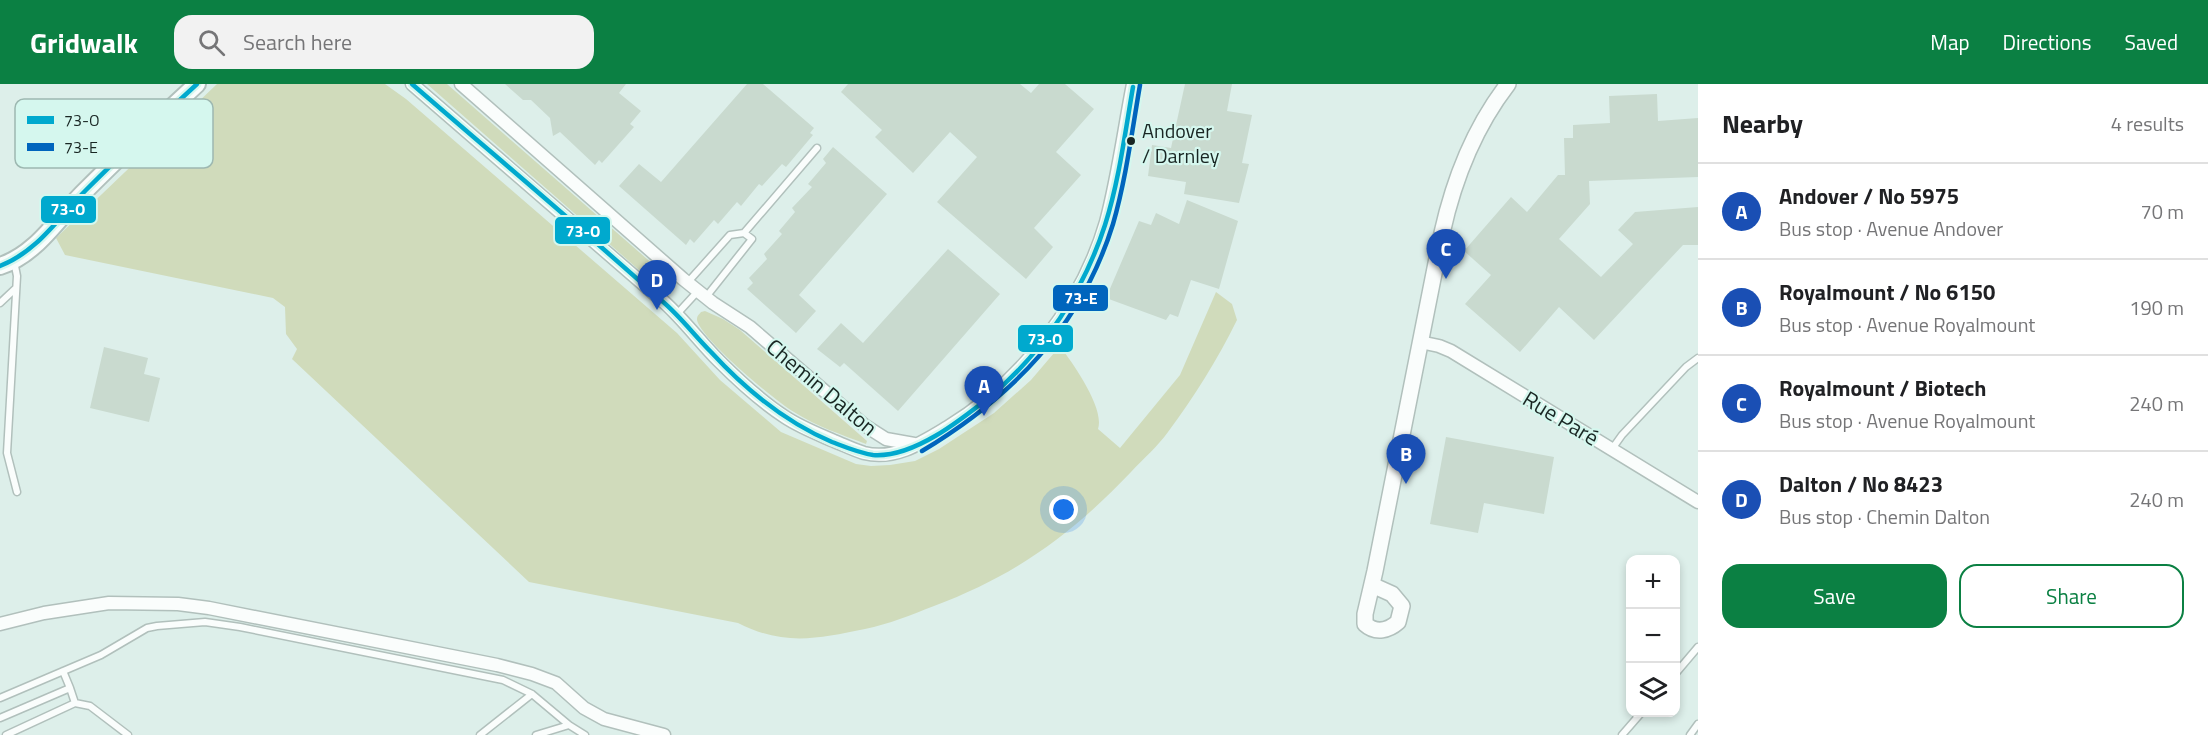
<!DOCTYPE html>
<html lang="en">
<head>
<meta charset="utf-8">
<style>
	body { margin:0; font-family:"Titillium Web",sans-serif; background:#f2f2f2; color:#202124 }
	.controls { position:absolute; right:18px; bottom:18px; display:grid; overflow:hidden; border-radius:12px; box-shadow:0 3px 9px #0003 }
	.controls button { width:54px; height:54px; display:grid; place-items:center; padding:0; border:0; border-bottom:2px solid #e0e0e0; background:#fff; color:#202124; font:30px sans-serif }
	.you { position:absolute; left:1064px; top:426px; width:21px; height:21px; margin:-15px; border:4px solid #fff; border-radius:50%; background:#1a73e8; box-shadow:0 0 0 9px #1a73e833 }
	.badge { display:grid; place-items:center; width:39px; height:39px; border-radius:50%; background:#0b8043; color:#fff; font-size:20px; font-weight:700 }
	.pin { position:absolute; translate:-50% -50px; filter:drop-shadow(0 2px 3px #0008) }
	.pin::after { content:''; position:absolute; top:32px; width:21px; height:18px; background:inherit; clip-path:polygon(0 0,100% 0,50% 100%) }
	.list { margin:0; padding:0; list-style:none }
	h2 { display:flex; justify-content:space-between; align-items:center; height:78px; margin:0; padding:0 24px; font-size:26px }
	h2 small { font-size:20px; font-weight:400; color:#757577 }
	.list li { display:grid; grid-template-columns:39px 1fr auto; gap:18px; align-items:center; box-sizing:border-box; height:96px; padding:0 24px; border-top:2px solid #e0e0e0 }
	.list b { display:block; font-size:22px; white-space:nowrap }
	.list p { margin:0; font-size:20px; white-space:nowrap; color:#757577 }
	.list em { font-size:20px; font-style:normal; color:#757577 }
	.actions { display:flex; gap:12px; padding:18px 24px }
	.actions a { flex:1; padding:14px 0; border:2px solid #0b8043; border-radius:18px; text-align:center; font-size:21px; color:#0b8043 }
	.actions .main { background:#0b8043; color:#fff }
	.icon { flex:none; width:33px; height:33px; fill:none; stroke:currentColor; stroke-width:2; stroke-linecap:round; stroke-linejoin:round }
	.map { position:relative; flex:none; width:1698px; height:651px; overflow:hidden }
	header { display:flex; align-items:center; gap:36px; box-sizing:border-box; height:84px; padding:0 30px; background:#0b8043; color:#fff }
	header strong { font-size:28px }
	nav { display:flex; gap:33px; margin-inline-start:auto; font-size:21px }
	.search { width:420px; height:54px; background:#f2f2f2; display:flex; align-items:center; gap:15px; box-sizing:border-box; padding:0 21px; border-radius:18px; color:#757577; font-size:22px }
	main { display:flex }
	aside { flex:1; background:#fff }
	.map>svg:first-child { display:block }
	.green { fill:#d0dbbb }
	.building { fill:#c9dacf }
	.lines { fill:none; stroke-linecap:round; stroke-linejoin:round }
	.service-casing { stroke:#b1c0bc; stroke-width:9 }
	.minor-casing { stroke:#b1c0bc; stroke-width:15 }
	.tertiary-casing { stroke:#b1c0bc; stroke-width:18 }
	.secondary-casing { stroke:#b1c0bc; stroke-width:20 }
	.service { stroke:#fafdfc; stroke-width:6 }
	.minor { stroke:#fafdfc; stroke-width:12 }
	.tertiary { stroke:#fafdfc; stroke-width:15 }
	.secondary { stroke:#fafdfc; stroke-width:16 }
	.bus-1-casing { stroke:#d5f7ee; stroke-width:9 }
	.bus-2-casing { stroke:#d5f7ee; stroke-width:9 }
	.bus-1 { stroke:#00a9ce; stroke-width:4.5 }
	.bus-2 { stroke:#0065bd; stroke-width:4.5 }
	.bus-dot { fill:#192623; stroke:#d5f7ee; stroke-width:2 }
	.labels { text-anchor:middle; dominant-baseline:central; stroke-width:4.5; stroke-linejoin:round; paint-order:stroke }
	.bus-label { font-size:20px; fill:#192623; stroke:#d5f7ee; text-anchor:start }
	.street-label { font-size:22px; fill:#192623; stroke:#d5f7ee }
	.key { fill:#d5f7ee; stroke:#9db8b1; stroke-width:1.5 }
	.key-label { font-size:16px; fill:#192623 }
	.line-badge { stroke:#d5f7ee; stroke-width:2 }
	.badge-label { font-size:16px; text-anchor:middle; font-weight:bold; fill:#fff }
</style>
</head>
<body>
<header>
<strong>Gridwalk</strong>
<div class="search"><svg class="icon" aria-label="search" viewBox="0 0 24 24"><circle cx="10" cy="10" r="6"/><path d="M15 15l6 6"/></svg>Search here</div>
<nav><a>Map</a><a>Directions</a><a>Saved</a></nav>
</header>
<main>
<div class="map">
<svg width="1698" height="651" viewBox="0 0 1698 651">
	<rect width="100%" height="100%" fill="#ddefea"/>
	<!-- green -->
	<path class="green" d="M217,0H385L406,15L677,249L720,296L781,348L856,380L871,382L890,381L915,377L939,365L994,329L1031,296L1060,262C1073,280 1105,324 1098,345L1120,364L1180,291L1216,208L1232,220L1237,236C1218,275 1194,313 1168,348C1158,362 1143,375 1131,388C1071,451 1016,491 934,522C911,531 889,540 865,545C817,555 783,562 738,539L529,498L292,275L297,265L286,250L285,223L273,214L65,171L56,154Z
		M427,0H447L671,196L674,203L667,209L663,207Z
		M705,227L723,235L740,246L867,357L866,360C842,351 816,342 794,328C776,318 700,254 697,236C697,231 699,231 701,228Z"/>
	<!-- building -->
	<path class="building" d="M505,0H626L619,9L641,27L630,40L634,43L602,79L599,76L595,81L560,48L553,52L550,34L531,16H523Z
		M747,0H763L814,44L810,49L813,51L786,83L782,80L762,102L759,100L741,122L737,118L718,140L714,136L694,159L690,155L686,161L619,102L639,80L661,98Z
		M848,0H1020L1031,9L1039,0H1065L1094,25L1056,68L1081,91L1034,144L1053,163L1026,195L937,118L977,73L950,48L913,89L875,53L882,46L841,8Z
		M1185,0H1232L1227,27L1252,31L1242,79L1249,80L1239,119L1184,110L1186,98L1148,92L1152,61L1171,64Z
		M1657,10L1658,37L1698,34V93L1589,97L1590,120L1559,155L1601,193L1633,160L1618,146L1635,128L1698,123V161H1683L1594,256L1559,223L1520,268L1465,220L1491,191L1464,167L1511,113L1527,128L1558,91H1565L1564,54H1573V41L1610,39L1609,12Z
		M833,63L887,110L799,211L816,227L796,249L747,205L753,199L749,194L767,175L764,170L782,150L779,147L795,128L792,124L812,103L808,100L826,79L823,75Z
		M1187,116L1238,137L1219,205L1191,196L1178,233L1170,230L1166,236L1106,214L1139,137L1151,141L1156,129L1179,140Z
		M948,165L1000,210L898,327L844,279L840,283L817,265L841,239L863,259Z
		M104,263L148,274L144,290L160,294L149,338L90,324Z
		M1446,353L1554,373L1544,430L1484,419L1478,449L1430,440Z"/>
	<g class="lines">
		<!-- service casing -->
		<g class="service-casing">
			<path id="service" d="M744,149L817,64
				M14,177L17,192L7,369L17,408
				M688,198L730,151L744,149L752,155L706,213
				M0,219L16,204
				M677,230L698,207
				M1612,365L1622,351L1686,283L1698,274
				M63,587L70,604
				M1676,589L1698,563
				M0,614L101,571L147,544L157,542L205,538L240,543L503,596L532,610L569,641L585,651
				M0,634L70,604L75,619L90,622L128,651
				M6,651L75,619
				M480,651L532,610
				M536,651L569,641
				M1622,651L1642,628
				M1690,651L1698,640"/>
		</g>
		<!-- minor casing -->
		<g class="minor-casing">
			<path id="minor" d="M412,0L664,218C684,236 700,258 719,277C739,297 762,318 785,333C800,343 818,350 834,357C844,361 854,366 864,369C895,377 923,358 948,343C1021,298 1082,221 1106,138C1118,93 1124,46 1133,0
				M461,0L683,195L713,219L750,243L864,341L886,355L914,360
				M1420,258L1439,262L1451,267L1698,418
				M0,540L44,529L109,519L178,520L209,524L497,581L532,590L556,599L584,624L604,635L664,651"/>
		</g>
		<!-- tertiary casing -->
		<g class="tertiary-casing">
			<path id="tertiary" d="M1372,501L1392,510L1402,522L1398,538C1389,546 1376,550 1365,540V530L1375,487L1442,149C1454,95 1474,44 1508,0"/>
		</g>
		<!-- secondary casing -->
		<g class="secondary-casing">
			<path id="secondary" d="M0,182C36,171 58,134 83,109C120,72 158,36 197,0"/>
		</g>
		<!-- service -->
		<use href="#service" class="service"/>
		<!-- minor -->
		<use href="#minor" class="minor"/>
		<!-- tertiary -->
		<use href="#tertiary" class="tertiary"/>
		<!-- secondary -->
		<use href="#secondary" class="secondary"/>
		<!-- bus-1 casing -->
		<g class="bus-1-casing">
			<path id="bus-1" d="M412,0C495,72 580,143 662,217C680,232 694,251 711,268C745,305 785,338 832,358C845,363 859,369 873,371C914,374 962,335 992,311C1044,267 1084,206 1105,141C1119,97 1125,49 1133,3
				M0,182C38,167 58,134 86,106C122,70 159,35 197,0"/>
		</g>
		<!-- bus-2 casing -->
		<g class="bus-2-casing">
			<path id="bus-2" d="M922,367C1012,313 1081,243 1113,140C1126,95 1132,47 1140,1"/>
		</g>
		<!-- bus-1 -->
		<use href="#bus-1" class="bus-1"/>
		<!-- bus-2 -->
		<use href="#bus-2" class="bus-2"/>
	</g>
	<!-- markers -->
	<circle class="bus-dot" cx="1131" cy="57" r="5"/>
	<g class="labels">
		<!-- bus labels -->
		<g class="bus-label">
			<text x="1142" y="46">Andover<tspan x="1142" dy="25">/ Darnley</tspan></text>
		</g>
		<!-- street labels -->
		<g class="street-label">
			<text transform="translate(822 303) rotate(40)">Chemin Dalton</text>
			<text transform="translate(1561 334) rotate(31)">Rue Paré</text>
		</g>
	</g>
	<!-- legend -->
	<rect x="15" y="15" width="198" height="69" rx="9" class="key"/>
	<rect x="27" y="32" width="27" height="8" fill="#00a9ce"/>
	<rect x="27" y="59" width="27" height="8" fill="#0065bd"/>
	<g class="key-label">
		<text x="64" y="42">73-O</text>
		<text x="64" y="69">73-E</text>
	</g>
	<g class="line-badge">
		<rect x="40" y="111" width="57" height="29" rx="6" fill="#00a9ce"/>
		<rect x="554" y="132" width="57" height="29" rx="6" fill="#00a9ce"/>
		<rect x="1052" y="200" width="57" height="28" rx="6" fill="#0065bd"/>
		<rect x="1017" y="240" width="57" height="29" rx="6" fill="#00a9ce"/>
	</g>
	<g class="badge-label">
		<text x="68" y="131">73-O</text>
		<text x="583" y="153">73-O</text>
		<text x="1081" y="220">73-E</text>
		<text x="1045" y="261">73-O</text>
	</g>
</svg>
<div class="controls">
<button>+</button>
<button>−</button>
<button><svg class="icon" aria-label="layers" viewBox="0 0 24 24"><path d="M12 4l9 5-9 5-9-5zM3 14l9 5 9-5"/></svg></button>
</div>
<div class="you"></div>
<div class="pin badge" style="left:984px;top:332px;background:#1a4fb4">A</div>
<div class="pin badge" style="left:1406px;top:400px;background:#1a4fb4">B</div>
<div class="pin badge" style="left:1446px;top:195px;background:#1a4fb4">C</div>
<div class="pin badge" style="left:657px;top:226px;background:#1a4fb4">D</div>
</div>
<aside>
<h2>Nearby<small>4 results</small></h2>
<ul class="list">
<li><span class="badge" style="background:#1a4fb4">A</span><div><b>Andover / No 5975</b><p>Bus stop · Avenue Andover</p></div><em>70 m</em></li>
<li><span class="badge" style="background:#1a4fb4">B</span><div><b>Royalmount / No 6150</b><p>Bus stop · Avenue Royalmount</p></div><em>190 m</em></li>
<li><span class="badge" style="background:#1a4fb4">C</span><div><b>Royalmount / Biotech</b><p>Bus stop · Avenue Royalmount</p></div><em>240 m</em></li>
<li><span class="badge" style="background:#1a4fb4">D</span><div><b>Dalton / No 8423</b><p>Bus stop · Chemin Dalton</p></div><em>240 m</em></li>
</ul>
<div class="actions"><a class="main">Save</a><a>Share</a></div>
</aside>
</main>
</body>
</html>
